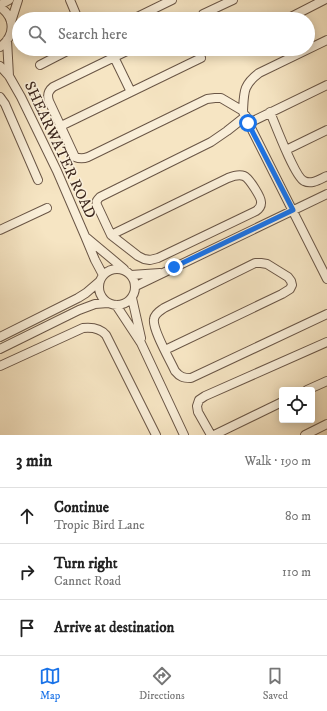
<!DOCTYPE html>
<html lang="en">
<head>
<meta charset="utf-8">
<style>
	body { margin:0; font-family:"IM FELL DW Pica",serif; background:#f2f2f2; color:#222 }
	.controls { position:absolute; right:12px; bottom:12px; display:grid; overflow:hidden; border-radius:4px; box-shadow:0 2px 10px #0003 }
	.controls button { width:36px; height:36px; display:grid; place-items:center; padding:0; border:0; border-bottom:1px solid #e0e0e0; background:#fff; color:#222; font:20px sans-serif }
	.stop { position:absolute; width:12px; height:12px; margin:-9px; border:3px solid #1a73e8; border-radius:50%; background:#fff }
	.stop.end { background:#1a73e8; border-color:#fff; box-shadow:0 1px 4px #0008 }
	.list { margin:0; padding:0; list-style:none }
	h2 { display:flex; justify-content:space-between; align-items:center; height:52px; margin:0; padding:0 16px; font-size:17px }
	h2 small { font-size:13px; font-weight:400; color:#767676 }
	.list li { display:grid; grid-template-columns:26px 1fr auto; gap:12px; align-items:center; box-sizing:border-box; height:56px; padding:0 16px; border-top:1px solid #e0e0e0 }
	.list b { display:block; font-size:15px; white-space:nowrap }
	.list p { margin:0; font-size:13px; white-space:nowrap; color:#767676 }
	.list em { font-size:13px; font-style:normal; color:#767676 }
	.icon { flex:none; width:22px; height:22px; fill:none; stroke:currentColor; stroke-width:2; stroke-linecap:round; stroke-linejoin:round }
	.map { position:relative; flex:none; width:327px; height:435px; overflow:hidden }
	.search { position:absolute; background:#fff; box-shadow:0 2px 10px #0003; left:12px; right:12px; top:12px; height:44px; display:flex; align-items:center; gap:10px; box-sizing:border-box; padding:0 14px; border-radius:22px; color:#767676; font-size:15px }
	.sheet { height:220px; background:#fff }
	nav { display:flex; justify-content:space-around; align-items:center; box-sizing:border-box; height:56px; border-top:1px solid #e0e0e0; background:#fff; font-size:11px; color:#767676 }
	nav a { display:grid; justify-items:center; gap:2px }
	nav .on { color:#1a73e8 }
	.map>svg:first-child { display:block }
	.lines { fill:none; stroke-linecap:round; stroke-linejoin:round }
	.minor-casing { stroke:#6a5646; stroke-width:10 }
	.minor { stroke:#f9eed8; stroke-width:8 }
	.route { stroke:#1a73e8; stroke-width:5 }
	.labels { text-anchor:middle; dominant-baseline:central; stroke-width:3.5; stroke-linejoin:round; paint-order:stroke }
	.street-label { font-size:15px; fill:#3c271d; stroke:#f9eed8 }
</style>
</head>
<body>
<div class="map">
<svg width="327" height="435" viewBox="0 0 327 435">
	<rect width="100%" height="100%" fill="#f6e5c3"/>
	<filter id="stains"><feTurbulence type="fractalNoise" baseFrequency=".005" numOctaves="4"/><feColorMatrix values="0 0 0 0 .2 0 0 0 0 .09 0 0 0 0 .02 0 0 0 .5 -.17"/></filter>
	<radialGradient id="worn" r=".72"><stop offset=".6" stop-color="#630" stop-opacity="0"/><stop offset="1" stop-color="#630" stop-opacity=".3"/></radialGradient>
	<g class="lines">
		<!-- minor casing -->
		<g class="minor-casing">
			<path id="minor" d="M70,0L78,19
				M0,5L9,0
				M0,7C16,18 15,36 0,47
				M133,19L172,0
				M201,19L203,14L233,0
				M287,19L324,0
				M11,22L18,0
				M7,40L9,76
				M131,49L53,87C48,91 47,95 49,101L75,157C80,159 83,159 88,157L207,99L215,98H221L243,111
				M217,49C222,51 225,51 229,49
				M114,57L131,92
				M40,65L71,49
				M0,66L9,76L21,97L57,171L85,236L95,260L103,275
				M0,97L5,104L38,180
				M243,111C244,92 243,85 259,73L327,40
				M243,112L327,279
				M270,112C275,124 295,177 304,181C312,185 320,179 327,176
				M249,123L327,85
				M61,126L201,58
				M286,150L327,130
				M0,230L47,208
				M111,235L228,178C233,176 239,174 244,176C249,178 262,198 261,203C261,206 259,209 256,211L158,258L150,260L144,259L138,256L111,235L97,205C96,201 97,200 100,197L211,142L227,131L246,116
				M87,238L124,269
				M99 287a18 18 0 1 1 36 0a18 18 0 1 1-36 0Z
				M131,275L160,273
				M136,286L327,194
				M132,298L141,338
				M116,305L141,343L184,435
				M0,337L78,298L86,293L100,281
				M0,349L79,310L95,304L108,303
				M165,350L282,294L290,289L292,285L291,281L288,277L267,264L261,263H255L164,308C160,311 155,313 154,319C152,329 170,360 175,371C180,377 183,378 191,378L327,314
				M0,366L83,328C92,327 100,328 106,335L156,435
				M307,390L327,381
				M211,435L198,412L197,406L199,400L205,396L327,342
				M214,435L282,402
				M305,435L327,424"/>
		</g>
		<!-- minor -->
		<use href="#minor" class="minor"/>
	</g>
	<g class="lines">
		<!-- route -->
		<path class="route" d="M174,267L293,210L248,123"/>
	</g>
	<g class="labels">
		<!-- street labels -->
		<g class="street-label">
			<text transform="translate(60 150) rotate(65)">SHEARWATER ROAD</text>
		</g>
	</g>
	<rect width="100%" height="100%" filter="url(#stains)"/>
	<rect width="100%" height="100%" fill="url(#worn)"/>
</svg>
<div class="controls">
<button><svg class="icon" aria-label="locate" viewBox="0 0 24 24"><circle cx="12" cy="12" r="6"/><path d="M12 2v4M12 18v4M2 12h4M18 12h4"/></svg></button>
</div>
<div class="stop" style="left:248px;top:123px"></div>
<div class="stop end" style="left:174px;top:267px"></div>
<div class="search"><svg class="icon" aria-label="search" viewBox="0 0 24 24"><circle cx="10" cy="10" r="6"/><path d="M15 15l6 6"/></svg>Search here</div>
</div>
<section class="sheet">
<h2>3 min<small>Walk · 190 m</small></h2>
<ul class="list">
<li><svg class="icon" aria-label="ahead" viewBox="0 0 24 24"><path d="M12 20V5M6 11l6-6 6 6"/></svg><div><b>Continue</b><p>Tropic Bird Lane</p></div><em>80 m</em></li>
<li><svg class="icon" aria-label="right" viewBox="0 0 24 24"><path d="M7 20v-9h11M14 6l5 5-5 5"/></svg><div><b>Turn right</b><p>Cannet Road</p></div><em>110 m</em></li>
<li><svg class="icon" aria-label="arrive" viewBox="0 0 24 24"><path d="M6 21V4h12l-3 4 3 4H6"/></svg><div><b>Arrive at destination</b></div></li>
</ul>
</section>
<nav>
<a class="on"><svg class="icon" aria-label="map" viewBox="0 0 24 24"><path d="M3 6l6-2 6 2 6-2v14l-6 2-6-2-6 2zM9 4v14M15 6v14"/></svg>Map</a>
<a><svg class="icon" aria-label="directions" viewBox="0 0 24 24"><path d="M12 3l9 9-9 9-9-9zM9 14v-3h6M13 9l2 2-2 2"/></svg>Directions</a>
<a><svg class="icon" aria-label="saved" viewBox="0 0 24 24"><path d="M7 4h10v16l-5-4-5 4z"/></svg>Saved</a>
</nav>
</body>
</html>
